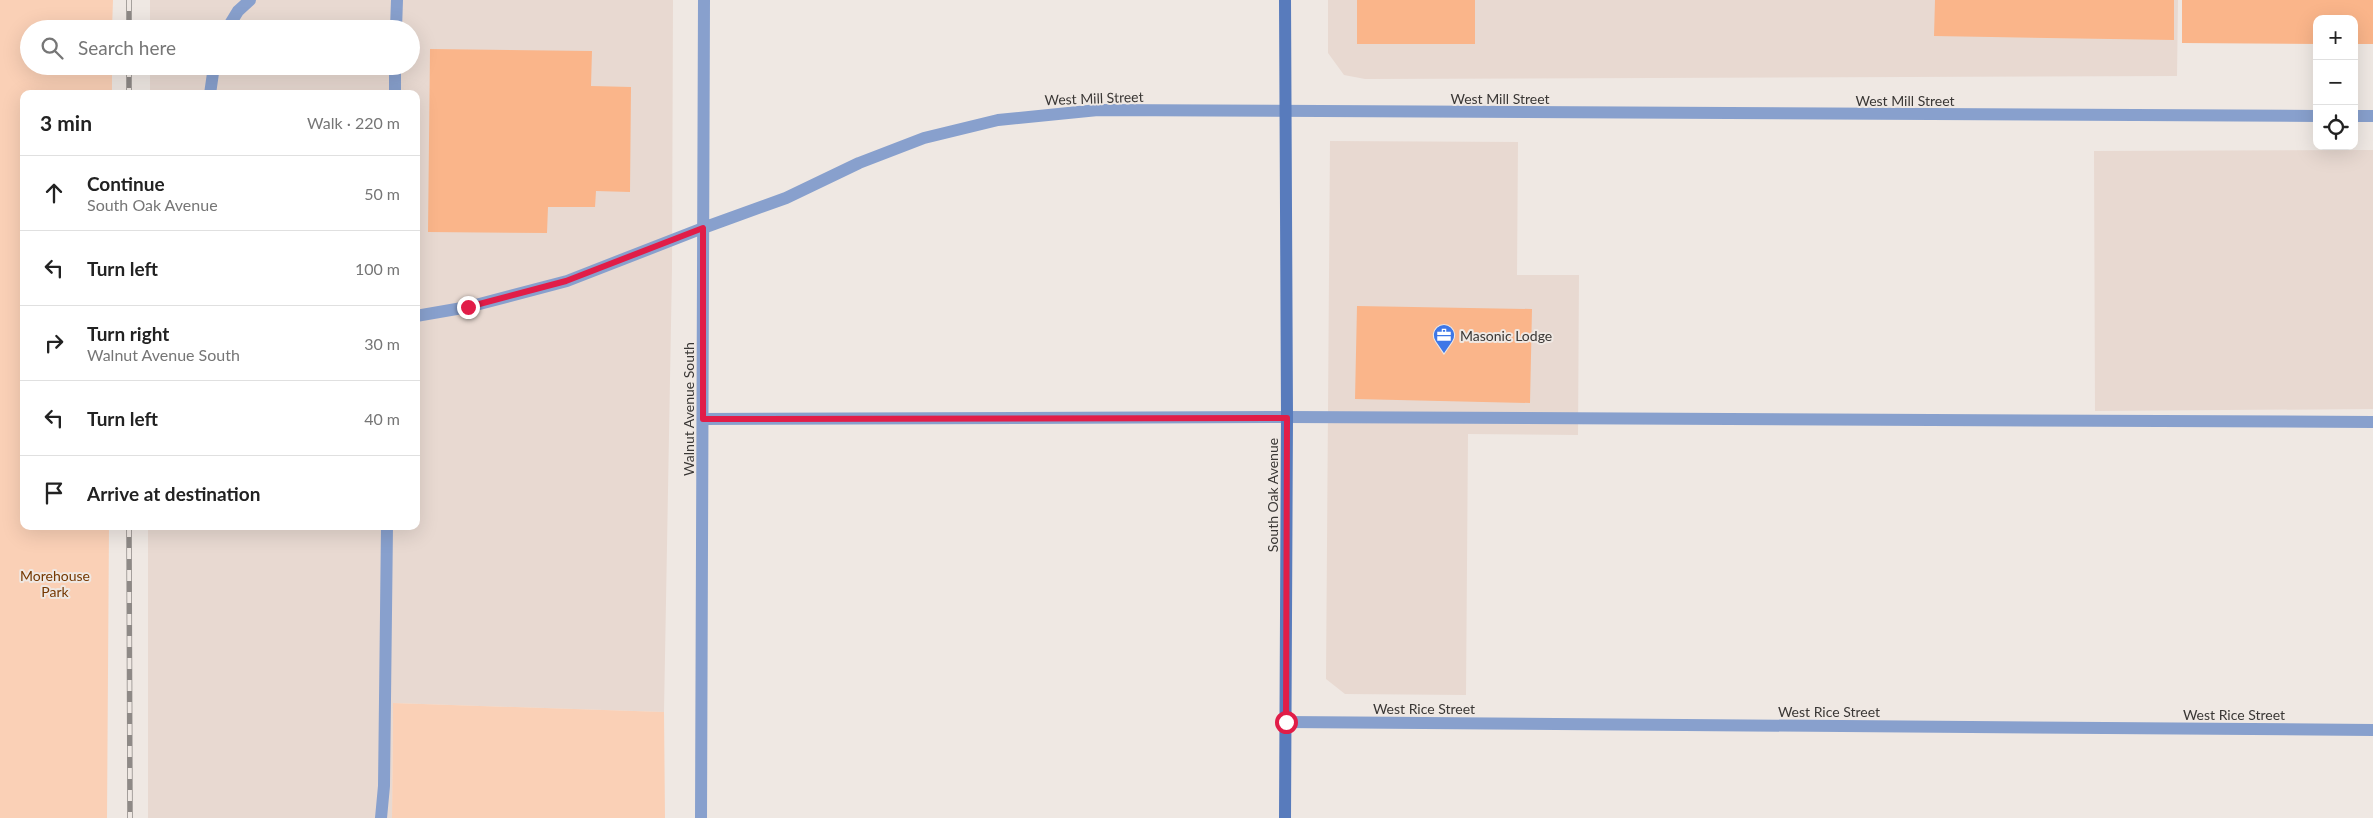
<!DOCTYPE html>
<html lang="en">
<head>
<meta charset="utf-8">
<style>
	body { margin:0; font-family:Lato,sans-serif; background:#f6f6f6; color:#222 }
	.controls { position:absolute; right:15px; top:15px; display:grid; overflow:hidden; border-radius:10px; box-shadow:0 5px 20px #0002 }
	.controls button { width:45px; height:45px; display:grid; place-items:center; padding:0; border:0; border-bottom:1px solid #e0e0e0; background:#fff; color:#222; font:25px sans-serif }
	.stop { position:absolute; width:15px; height:15px; margin:-11px; border:4px solid #e11d48; border-radius:50%; background:#fff }
	.stop.end { background:#e11d48; border-color:#fff; box-shadow:0 1px 5px #0008 }
	.list { margin:0; padding:0; list-style:none }
	h2 { display:flex; justify-content:space-between; align-items:center; height:65px; margin:0; padding:0 20px; font-size:21px }
	h2 small { font-size:16px; font-weight:400; color:#767676 }
	.list li { display:grid; grid-template-columns:32px 1fr auto; gap:15px; align-items:center; box-sizing:border-box; height:75px; padding:0 20px; border-top:1px solid #e0e0e0 }
	.list b { display:block; font-size:19px; white-space:nowrap }
	.list p { margin:0; font-size:16px; white-space:nowrap; color:#767676 }
	.list em { font-size:16px; font-style:normal; color:#767676 }
	.icon { flex:none; width:28px; height:28px; fill:none; stroke:currentColor; stroke-width:2; stroke-linecap:round; stroke-linejoin:round }
	.map { position:relative; flex:none; width:2373px; height:818px; overflow:hidden }
	.search { position:absolute; background:#fff; box-shadow:0 5px 20px #0002; left:20px; top:20px; width:400px; height:55px; display:flex; align-items:center; gap:12px; box-sizing:border-box; padding:0 18px; border-radius:28px; color:#767676; font-size:19px }
	.panel { position:absolute; background:#fff; box-shadow:0 5px 20px #0002; left:20px; top:90px; width:400px; height:440px; border-radius:10px }
	.map>svg:first-child { display:block }
	.built { fill:#e8d9d1 }
	.green { fill:#fad0b6 }
	.building { fill:#fab58a }
	.lines { fill:none; stroke-linecap:round; stroke-linejoin:round }
	.lane { stroke:#88a0cd; stroke-width:12 }
	.street { stroke:#88a0cd; stroke-width:12 }
	.secondary { stroke:#587bbc; stroke-width:12 }
	.rail-casing { stroke:#8e8986; stroke-width:5.5 }
	.rail { stroke:#efe8e3; stroke-width:4; stroke-dasharray:11; stroke-linecap:butt }
	.route { stroke:#e11d48; stroke-width:6 }
	.labels { text-anchor:middle; dominant-baseline:central; stroke-width:4; stroke-linejoin:round; paint-order:stroke }
	.street-label { font-size:14px; fill:#3a3735; stroke:#efe8e3 }
	.poi-label { font-size:14px; fill:#3a3735; stroke:#efe8e3; text-anchor:start }
	.park-label { font-size:14px; fill:#753802; stroke:#efe8e3 }
</style>
</head>
<body>
<div class="map">
<svg width="2373" height="818" viewBox="0 0 2373 818">
	<rect width="100%" height="100%" fill="#efe8e3"/>
	<!-- built -->
	<path class="built" d="M150,0H673L672,269L664,712L393,703L392,818H148V526H416V94H150V66H411V29H150Z
		M1328,0H2178L2177,76L1365,79L1344,75L1328,53Z
		M1330,141L1518,142L1517,275H1579L1578,435L1468,434L1466,695L1345,694L1326,679Z
		M2373,150V409L2095,411L2094,151Z"/>
	<!-- green -->
	<path class="green" d="M0,0H113L112,29H29V66H112V94H24V526H109L107,818H0Z
		M393,703L664,712L665,818H392Z"/>
	<!-- building -->
	<path class="building" d="M1357,0H1475V44H1357Z
		M1935,0H2174V40L1934,36Z
		M2182,0H2373V44H2354V19H2317V44L2182,43Z
		M430,49L592,51L591,86L631,87L630,192L596,191L595,207H548L547,233L428,232Z
		M1357,306L1532,309L1530,403L1355,399Z"/>
	<g class="lines">
		<!-- lane -->
		<path class="lane" d="M227,29L238,11L250,0
			M396,29L397,0
			M210,94L214,66
			M395,94V66
			M416,316L468,307L567,281L703,228
			M703,419L1287,417L2373,422
			M381,818L384,786L387,526"/>
		<!-- street -->
		<path class="street" d="M2354,116H2373
			M703,228L786,198L859,163L924,138L998,120L1098,110L2317,116
			M1286,722L2373,730
			M701,818L704,0"/>
		<!-- secondary -->
		<path class="secondary" d="M1285,0L1287,417L1285,818"/>
		<!-- rail casing -->
		<g class="rail-casing">
			<path id="rail" d="M129,0V29
				M129,66V94
				M129,526L130,818"/>
		</g>
		<!-- rail -->
		<use href="#rail" class="rail"/>
	</g>
	<g class="lines">
		<!-- route -->
		<path class="route" d="M468,307L566,281L703,228V419L1287,418L1286,722"/>
	</g>
	<!-- icons -->
	<defs>
		<g id="office-pin" transform="scale(1.125)"><path d="M0 17L-7.5 6A9.5 9.5 0 1 1 7.5 6Z" fill="#3e77e7" stroke="#efe8e3"/><path d="M-6-3h4V-5.5h4V-3h4V5H-6ZM-1-4.5V-3h2v-1.5ZM-6 0V1H6V0Z" fill="#fff"/></g>
	</defs>
	<g fill-rule="evenodd">
		<use href="#office-pin" x="1444" y="335"/>
	</g>
	<g class="labels">
		<!-- street labels -->
		<g class="street-label">
			<text transform="translate(1094 98) rotate(-2)">West Mill Street</text>
			<text x="1500" y="98">West Mill Street</text>
			<text x="1905" y="100">West Mill Street</text>
			<text transform="translate(688 409) rotate(-90)">Walnut Avenue South</text>
			<text transform="translate(1272 495) rotate(-90)">South Oak Avenue</text>
			<text x="1424" y="708">West Rice Street</text>
			<text x="1829" y="711">West Rice Street</text>
			<text x="2234" y="714">West Rice Street</text>
		</g>
		<!-- poi labels -->
		<g class="poi-label">
			<text x="1460" y="335">Masonic Lodge</text>
		</g>
		<!-- park labels -->
		<g class="park-label">
			<text x="55" y="575">Morehouse<tspan x="55" dy="16">Park</tspan></text>
		</g>
	</g>
</svg>
<div class="controls">
<button>+</button>
<button>−</button>
<button><svg class="icon" aria-label="locate" viewBox="0 0 24 24"><circle cx="12" cy="12" r="6"/><path d="M12 2v4M12 18v4M2 12h4M18 12h4"/></svg></button>
</div>
<div class="stop" style="left:1286px;top:722px"></div>
<div class="stop end" style="left:468px;top:307px"></div>
<div class="search"><svg class="icon" aria-label="search" viewBox="0 0 24 24"><circle cx="10" cy="10" r="6"/><path d="M15 15l6 6"/></svg>Search here</div>
<section class="panel">
<h2>3 min<small>Walk · 220 m</small></h2>
<ul class="list">
<li><svg class="icon" aria-label="ahead" viewBox="0 0 24 24"><path d="M12 20V5M6 11l6-6 6 6"/></svg><div><b>Continue</b><p>South Oak Avenue</p></div><em>50 m</em></li>
<li><svg class="icon" aria-label="left" viewBox="0 0 24 24"><path d="M17 20v-9H6M10 6l-5 5 5 5"/></svg><div><b>Turn left</b></div><em>100 m</em></li>
<li><svg class="icon" aria-label="right" viewBox="0 0 24 24"><path d="M7 20v-9h11M14 6l5 5-5 5"/></svg><div><b>Turn right</b><p>Walnut Avenue South</p></div><em>30 m</em></li>
<li><svg class="icon" aria-label="left" viewBox="0 0 24 24"><path d="M17 20v-9H6M10 6l-5 5 5 5"/></svg><div><b>Turn left</b></div><em>40 m</em></li>
<li><svg class="icon" aria-label="arrive" viewBox="0 0 24 24"><path d="M6 21V4h12l-3 4 3 4H6"/></svg><div><b>Arrive at destination</b></div></li>
</ul>
</section>
</div>
</body>
</html>
